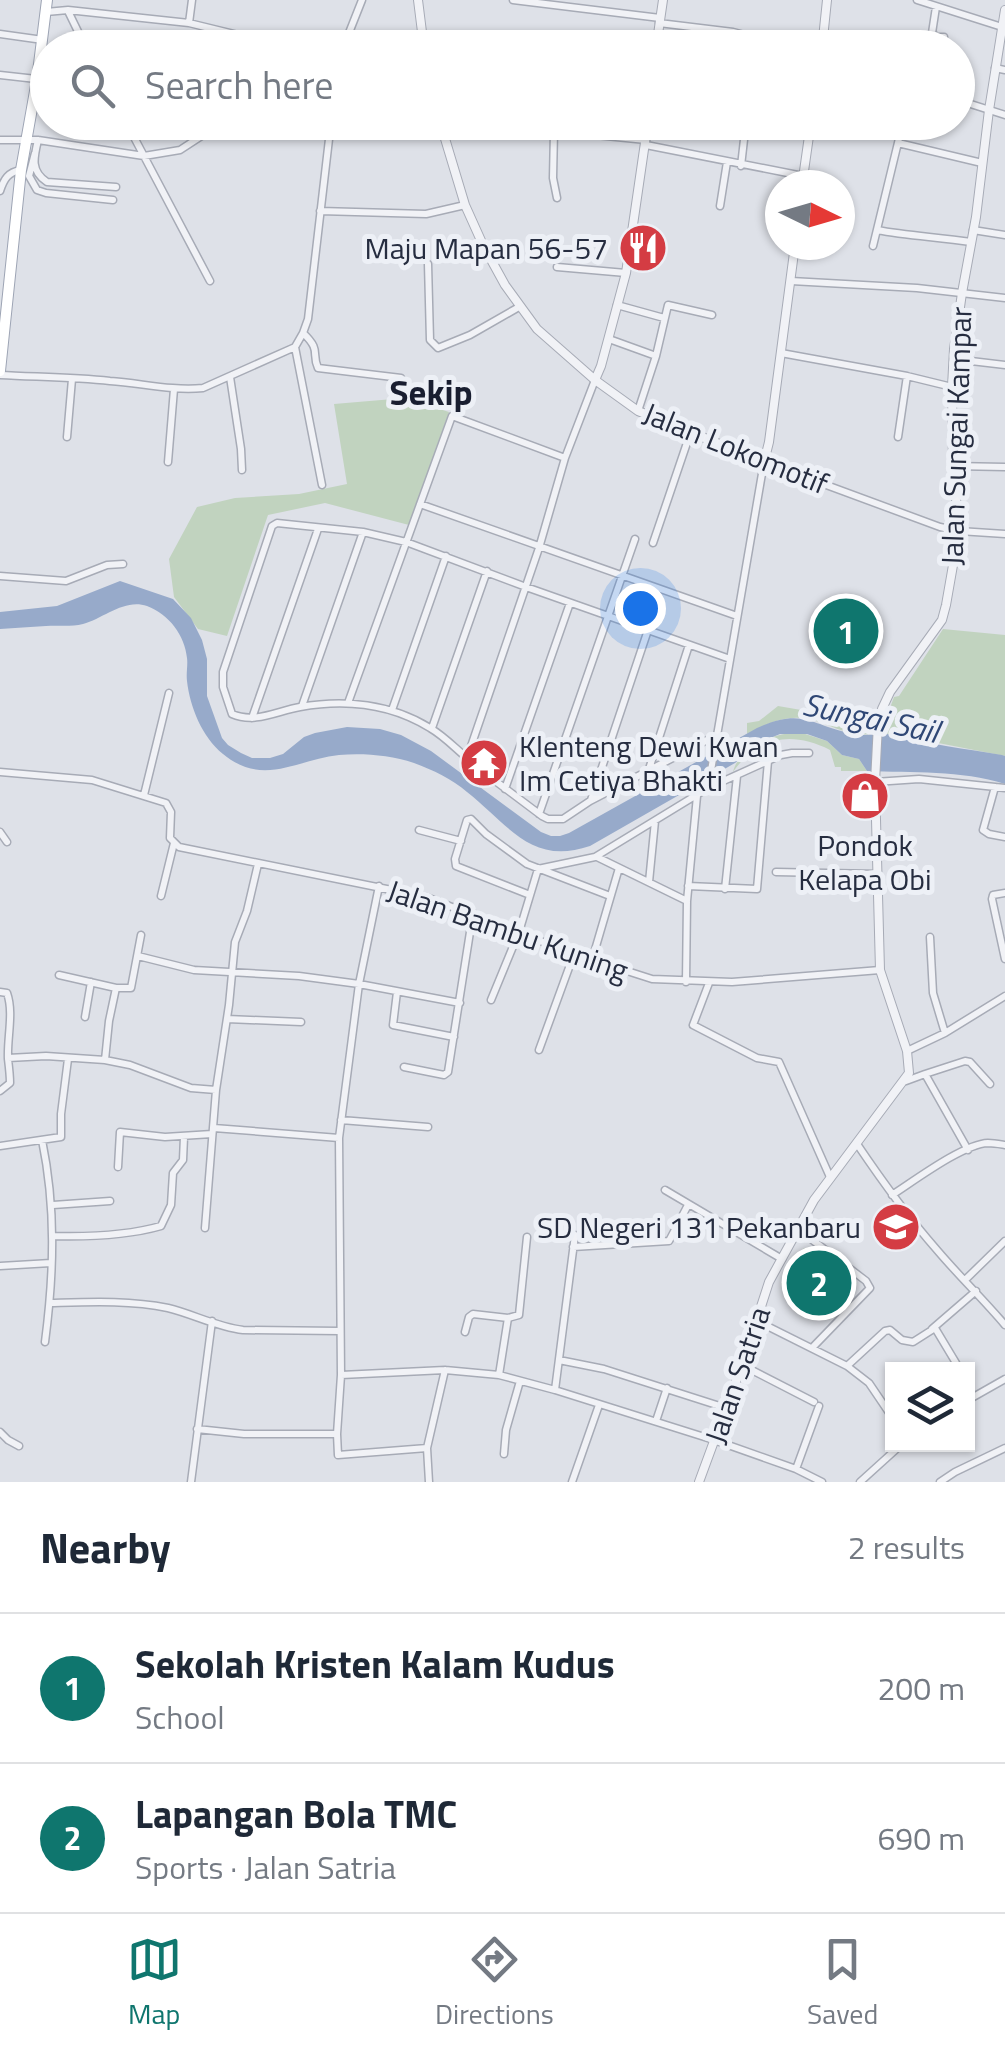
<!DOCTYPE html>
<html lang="en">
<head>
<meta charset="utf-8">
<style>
	body { margin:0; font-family:"Titillium Web",sans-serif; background:#f6f6f7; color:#1f2937 }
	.controls { position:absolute; right:30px; bottom:30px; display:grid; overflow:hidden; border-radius:0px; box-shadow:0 2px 8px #0004 }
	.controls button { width:90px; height:90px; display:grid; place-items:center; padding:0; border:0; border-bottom:2px solid #e0e1e3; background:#fff; color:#1f2937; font:50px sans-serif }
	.compass { position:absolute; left:765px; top:170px; width:90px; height:90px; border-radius:50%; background:#fff; box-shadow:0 2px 8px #0004; rotate:95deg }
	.you { position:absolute; left:640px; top:608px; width:35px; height:35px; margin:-25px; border:8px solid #fff; border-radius:50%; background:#1a73e8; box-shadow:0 0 0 15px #1a73e833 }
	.badge { display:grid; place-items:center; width:65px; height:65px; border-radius:50%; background:#0f766e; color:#fff; font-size:32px; font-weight:700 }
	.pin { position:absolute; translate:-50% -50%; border:5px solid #fff; box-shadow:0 2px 10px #0006 }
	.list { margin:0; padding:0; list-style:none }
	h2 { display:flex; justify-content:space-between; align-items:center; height:130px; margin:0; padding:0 40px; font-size:42px }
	h2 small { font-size:32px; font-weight:400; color:#747a83 }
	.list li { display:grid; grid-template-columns:65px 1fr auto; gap:30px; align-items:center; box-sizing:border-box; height:150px; padding:0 40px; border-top:2px solid #e0e1e3 }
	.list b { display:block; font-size:38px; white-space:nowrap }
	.list p { margin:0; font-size:32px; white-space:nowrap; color:#747a83 }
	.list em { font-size:32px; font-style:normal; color:#747a83 }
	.icon { flex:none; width:55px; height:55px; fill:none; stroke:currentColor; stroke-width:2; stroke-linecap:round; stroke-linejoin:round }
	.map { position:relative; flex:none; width:1005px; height:1482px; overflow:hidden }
	.search { position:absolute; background:#fff; box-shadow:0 2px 8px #0004; left:30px; right:30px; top:30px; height:110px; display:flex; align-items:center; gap:25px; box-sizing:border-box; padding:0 35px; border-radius:55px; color:#747a83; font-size:38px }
	.sheet { height:430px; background:#fff }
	nav { display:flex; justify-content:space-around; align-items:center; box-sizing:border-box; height:140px; border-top:2px solid #e0e1e3; background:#fff; font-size:28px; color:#747a83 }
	nav a { display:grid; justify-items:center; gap:5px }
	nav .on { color:#0f766e }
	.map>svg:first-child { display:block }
	.green { fill:#c1d3bf }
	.water { fill:#97aaca }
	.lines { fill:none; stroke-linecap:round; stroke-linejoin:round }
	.minor-tunnel { stroke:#b9bdc6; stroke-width:6; stroke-dasharray:6 3; stroke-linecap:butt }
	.minor-casing { stroke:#a7abb6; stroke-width:9 }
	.tertiary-casing { stroke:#a7abb6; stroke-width:10 }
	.primary-casing { stroke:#9da4b4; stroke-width:12 }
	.minor { stroke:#f1f2f6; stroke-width:6 }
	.tertiary { stroke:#f1f2f6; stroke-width:8 }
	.primary { stroke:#fff; stroke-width:10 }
	.labels { text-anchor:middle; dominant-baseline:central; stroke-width:10; stroke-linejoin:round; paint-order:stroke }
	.poi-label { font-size:30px; fill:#262d40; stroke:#edf0f6; text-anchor:end }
	.street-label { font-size:30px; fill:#262d40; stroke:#edf0f6 }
	.water-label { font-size:32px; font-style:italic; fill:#2f4775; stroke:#edf0f6 }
	.quarter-label { font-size:35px; font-weight:bold; fill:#191e30; stroke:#edf0f6 }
</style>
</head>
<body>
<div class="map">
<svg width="1005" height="1482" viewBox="0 0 1005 1482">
	<rect width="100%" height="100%" fill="#dee1e8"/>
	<!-- green -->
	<path class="green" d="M405,398L449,412L409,525L325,503L268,515L227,636L198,629L174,597L169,559L197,507L235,498L299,494L347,484L334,404Z
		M943,629L1005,635V756L928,741L915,742L903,740L900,736L885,734L887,716L894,697L899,696Z
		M778,706L836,716L866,731L874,718L871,734C848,737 830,724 809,719C786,714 766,724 747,734V723L759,721Z
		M799,732L827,741L842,755L859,759L867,771H841V767H835L830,750C792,731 758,736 733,772C739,747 774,733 799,732Z
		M804,1248L857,1283L834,1318L781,1284Z"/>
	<!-- water -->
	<path class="water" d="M120,581L173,599L191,618L202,640L207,659V696L222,738L228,745L241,753L252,758H270L283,754L304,737L315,733L347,727L380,729L401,735L431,751L541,832L551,836H560L569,833L757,728C805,706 812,727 855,734C868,737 882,732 895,735C928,744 966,749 1002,755L1005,756V784C961,770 912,773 867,771L859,759L842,755L827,741L807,734H780L763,741L735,763L590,846C531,866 509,825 467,792C452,779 433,770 414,763C390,755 363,753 339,755C296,760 263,787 223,754C202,737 190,707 187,681C186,673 188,665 187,658C185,636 169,614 147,606C125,598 104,618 83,624C71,627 58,625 46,626C30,627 15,628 0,629V612L57,606Z"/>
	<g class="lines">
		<!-- minor-tunnel -->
		<path class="minor-tunnel" d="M467,758L494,780"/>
		<!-- minor casing -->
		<g class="minor-casing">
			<path id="minor" d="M513,0L660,18
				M917,0L1002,27
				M936,7L932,33L937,37H944
				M68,11L86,48
				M46,12L68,10L189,23L291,48
				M189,23L192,0
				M659,23L733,32L794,48
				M0,34L43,40
				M343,48L362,0
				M706,48L708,29
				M995,68L1005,70
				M0,75L36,79
				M958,100L1005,115
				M126,122L210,281
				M465,122L646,140
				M554,131L553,178L557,198
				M0,140H38L144,156L180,150L223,122
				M38,140C34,157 30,171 47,182L116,187
				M898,143L982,163
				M646,145L803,176
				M35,153L29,176L37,190L46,193L113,200
				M741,166L746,122
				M0,191C4,179 8,172 21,170
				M720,206L727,162
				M320,211L426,214L465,205
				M877,230C908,236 940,237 971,242
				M973,230L1005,235
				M873,246L903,122
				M428,264L430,340L438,348L470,335L519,307
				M557,267L626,273
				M791,281L917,288L1005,298
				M617,305L664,318
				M303,333C322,351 311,353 318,368L401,378
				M609,339L656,356
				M295,347L322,485
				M781,353L907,376L952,387
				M954,359L1005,365
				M0,375C36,377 73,377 110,381C141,383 171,391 203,388L295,347L303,333L308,319L331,122
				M230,377L241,449L242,470
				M595,380L565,458L539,548L467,758C455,748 444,736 430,728C391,704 345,699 300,707C277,711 255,724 232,714L223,687V672L272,526L277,523L363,532L406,542L526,587L730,659
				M638,411L656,356L668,305L712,315
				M67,437L72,379
				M898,437L907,376
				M168,462L174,389
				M953,466L1005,467
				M420,504L737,616
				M653,543L690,434
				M0,576L66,581L107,565L123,564
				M348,703L452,416L565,458
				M302,706L363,532
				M392,710L446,556
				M252,718L318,529
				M432,728L487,571
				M649,769L689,645
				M0,772L92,780L166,803L171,812L170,838L179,847L426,897L574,954L652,979L732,982L880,970
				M494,780L542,816L548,819H563L590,801L715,736
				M875,782L919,779L1005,788
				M995,787L983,830L989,834L1005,837
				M708,788L764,462L940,527L959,531L1005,534
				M505,789L570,603
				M144,795L169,693
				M591,800L648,630
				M539,814L635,539
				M419,830L461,841
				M0,832L7,842
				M597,857L687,901
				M538,869L595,857L708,788L781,755L792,753H809
				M776,872L877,874
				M649,882L655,821
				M379,886L359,984L339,1138L341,1375L337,1434L338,1455L427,1448
				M688,886L757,889L768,761
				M725,889L737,776
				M1005,893L993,895L992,899L1005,959
				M530,895L456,866L455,859L467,820L471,819L486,834L527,864L610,896
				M161,896L174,843
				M930,937L933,993L945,1033
				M138,956L194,970L299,976L359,984L460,1003
				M592,960L619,868
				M59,975L116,988
				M686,982L687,901L697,796
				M709,983L693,1025L757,1058L779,1062L830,1177
				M0,992L7,993C14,1013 7,1037 8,1059C9,1067 10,1075 10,1083L0,1091
				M397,992L393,1025L454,1037
				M491,1000L519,932L538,869
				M85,1017L91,982
				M227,1019L301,1022
				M539,1050L574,954
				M907,1051L945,1033L1005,996
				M8,1058L46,1056L105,1060L130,1065L191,1088L216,1090
				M105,1060L109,1021L116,988H131L141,935
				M404,1067L444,1075L448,1072L473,913
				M925,1074L965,1061L970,1062L990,1084
				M906,1081L925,1074L968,1150
				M341,1120L428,1127
				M214,1128L339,1138
				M42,1140C56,1208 54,1273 45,1342
				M857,1144C882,1181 908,1217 937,1250C959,1276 983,1299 1005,1325
				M0,1146L61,1137V1114L68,1059
				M118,1167L120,1132L165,1137L212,1134
				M665,1190L782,1259
				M892,1195C914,1181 963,1144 988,1143C994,1143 999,1144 1005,1145
				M53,1205L110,1201
				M205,1228L216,1090L229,1005L235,942L247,911L258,864
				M798,1229L866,1281L870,1288L812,1348
				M52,1236C88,1237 126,1236 161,1226L171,1205L173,1173L183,1160L184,1137
				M573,1247L669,1241L688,1205
				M0,1266L51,1263
				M965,1280L1005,1241
				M50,1303C89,1302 129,1300 168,1308C193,1314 217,1327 243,1330L339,1331
				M757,1321L847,1366L869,1383L892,1417
				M932,1329L976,1291
				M465,1332L469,1317L473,1314L508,1318
				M559,1360L604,1369L726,1408
				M742,1365L814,1402
				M847,1366L885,1331L890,1330L902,1340L913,1342L935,1328L956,1363
				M341,1375L445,1370L499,1375L555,1390L714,1440L796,1469L822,1482
				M499,1375L508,1318L519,1315L527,1237
				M555,1390L575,1235
				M968,1400L1005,1379
				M656,1421L667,1388
				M197,1429L244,1434H337
				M0,1432L8,1440L19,1446
				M504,1454L506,1430L520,1381
				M796,1469L819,1406
				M191,1482L212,1321
				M429,1482L427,1448L445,1370
				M572,1482L599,1405
				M860,1482L902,1444
				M940,1482L955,1472L1005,1448"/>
		</g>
		<!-- tertiary casing -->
		<g class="tertiary-casing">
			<path id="tertiary" d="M418,0L424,48
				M656,48L663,0
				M822,48L827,0
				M440,122L465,205L483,245L505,285L537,329L595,380L638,411L764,462L769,442L795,245
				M802,185L811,122
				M595,380L601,366L626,273L648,122
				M699,1482L742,1365L769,1282L814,1200L909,1073L907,1051L880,970L875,782L878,724L882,709L890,692L942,620L946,605L959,531L953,466L952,387L954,349L962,293L976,217L989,110L1005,10"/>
		</g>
		<!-- primary casing -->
		<g class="primary-casing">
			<path id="primary" d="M0,371L21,170L37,80L47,0"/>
		</g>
		<!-- minor -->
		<use href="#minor" class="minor"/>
		<!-- tertiary -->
		<use href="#tertiary" class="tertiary"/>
		<!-- primary -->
		<use href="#primary" class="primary"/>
	</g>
	<!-- icons -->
	<defs>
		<g id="restaurant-disc" transform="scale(2.5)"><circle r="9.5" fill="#d43c43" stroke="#edf0f6"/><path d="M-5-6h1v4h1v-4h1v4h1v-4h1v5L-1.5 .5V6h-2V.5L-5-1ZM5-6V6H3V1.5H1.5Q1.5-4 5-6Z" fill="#fff"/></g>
		<g id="temple-disc" transform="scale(2.5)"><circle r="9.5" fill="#d43c43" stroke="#edf0f6"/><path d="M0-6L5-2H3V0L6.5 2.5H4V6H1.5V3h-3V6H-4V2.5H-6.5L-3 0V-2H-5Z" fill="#fff"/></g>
		<g id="shop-disc" transform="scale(2.5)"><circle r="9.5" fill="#d43c43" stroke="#edf0f6"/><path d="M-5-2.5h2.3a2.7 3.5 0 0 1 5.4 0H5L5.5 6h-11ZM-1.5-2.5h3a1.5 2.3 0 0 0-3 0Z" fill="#fff"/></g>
		<g id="school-disc" transform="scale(2.5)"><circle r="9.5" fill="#d43c43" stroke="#edf0f6"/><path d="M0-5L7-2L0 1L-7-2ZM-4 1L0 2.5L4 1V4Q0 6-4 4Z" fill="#fff"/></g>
	</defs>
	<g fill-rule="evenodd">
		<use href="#restaurant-disc" x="643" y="248"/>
		<use href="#temple-disc" x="484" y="763"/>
		<use href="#shop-disc" x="865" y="796"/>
		<use href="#school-disc" x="896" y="1227"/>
	</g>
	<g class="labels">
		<!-- poi labels -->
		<g class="poi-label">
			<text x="608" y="248">Maju Mapan 56-57</text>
			<text x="519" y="746" text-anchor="start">Klenteng Dewi Kwan<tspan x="519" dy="34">Im Cetiya Bhakti</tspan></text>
			<text x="865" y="845" text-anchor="middle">Pondok<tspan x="865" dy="34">Kelapa Obi</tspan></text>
			<text x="861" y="1227">SD Negeri 131 Pekanbaru</text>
		</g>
		<!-- street labels -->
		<g class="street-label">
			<text transform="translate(956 436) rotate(-88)">Jalan Sungai Kampar</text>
			<text transform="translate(736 448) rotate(22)">Jalan Lokomotif</text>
			<text transform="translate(508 930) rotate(19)">Jalan Bambu Kuning</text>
			<text transform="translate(737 1375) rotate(-71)">Jalan Satria</text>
		</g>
		<!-- water labels -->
		<g class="water-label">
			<text transform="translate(871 717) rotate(12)">Sungai Sail</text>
		</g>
		<!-- quarter labels -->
		<g class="quarter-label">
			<text x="431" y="392">Sekip</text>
		</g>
	</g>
</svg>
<div class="controls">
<button><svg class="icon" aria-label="layers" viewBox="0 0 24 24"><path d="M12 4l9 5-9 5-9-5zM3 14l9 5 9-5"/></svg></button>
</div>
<svg class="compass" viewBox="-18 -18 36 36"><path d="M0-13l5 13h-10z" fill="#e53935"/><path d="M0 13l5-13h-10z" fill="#747a83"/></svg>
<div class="you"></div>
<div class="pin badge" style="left:846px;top:631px">1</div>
<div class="pin badge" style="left:819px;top:1283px">2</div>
<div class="search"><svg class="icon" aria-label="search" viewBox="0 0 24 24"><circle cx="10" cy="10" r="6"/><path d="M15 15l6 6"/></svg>Search here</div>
</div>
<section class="sheet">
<h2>Nearby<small>2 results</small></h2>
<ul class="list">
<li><span class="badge">1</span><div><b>Sekolah Kristen Kalam Kudus</b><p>School</p></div><em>200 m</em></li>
<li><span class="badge">2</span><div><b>Lapangan Bola TMC</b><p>Sports · Jalan Satria</p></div><em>690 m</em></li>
</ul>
</section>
<nav>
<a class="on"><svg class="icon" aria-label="map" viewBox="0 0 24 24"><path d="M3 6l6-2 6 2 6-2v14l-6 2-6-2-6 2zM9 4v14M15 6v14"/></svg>Map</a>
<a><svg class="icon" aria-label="directions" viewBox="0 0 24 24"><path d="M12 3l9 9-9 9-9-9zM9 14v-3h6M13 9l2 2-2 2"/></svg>Directions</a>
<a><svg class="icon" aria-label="saved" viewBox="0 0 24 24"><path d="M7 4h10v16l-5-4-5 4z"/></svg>Saved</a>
</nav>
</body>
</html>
